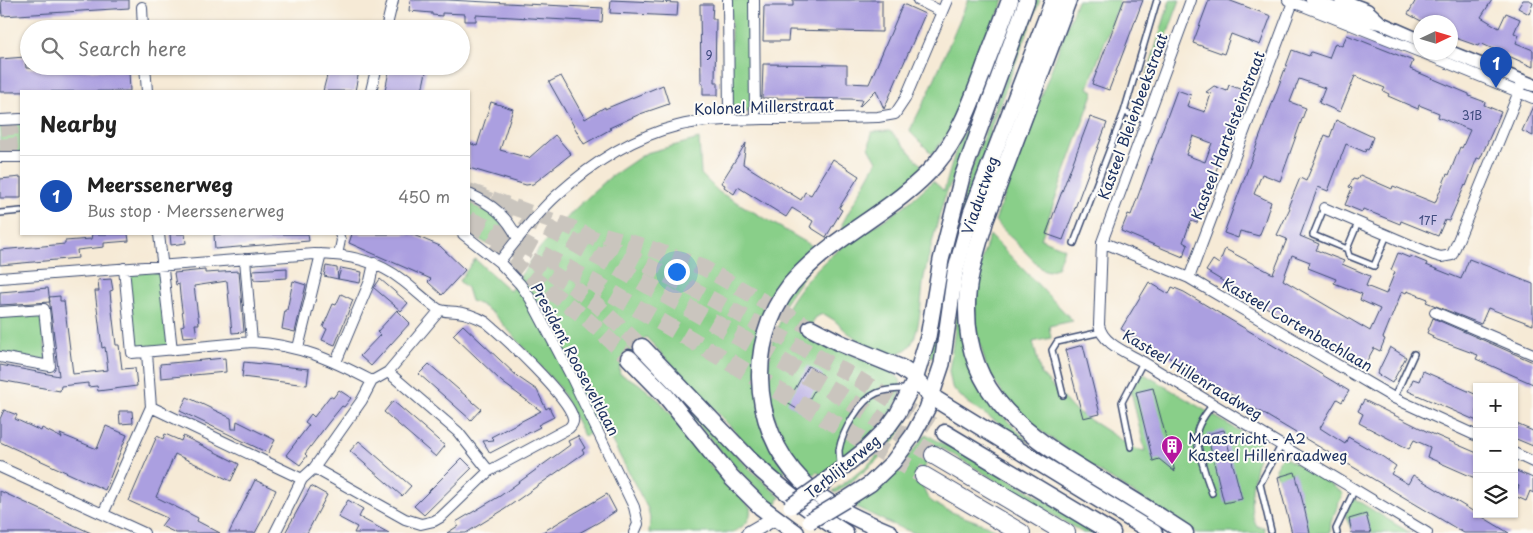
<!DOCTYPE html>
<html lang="en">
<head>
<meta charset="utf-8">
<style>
	body { margin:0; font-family:"Playpen Sans",sans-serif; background:#f2f2f2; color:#222 }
	.controls { position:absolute; right:15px; bottom:15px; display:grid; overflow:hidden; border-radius:0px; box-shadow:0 1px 4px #0004 }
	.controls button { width:45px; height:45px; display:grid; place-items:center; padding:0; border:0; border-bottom:1px solid #e0e0e0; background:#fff; color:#222; font:25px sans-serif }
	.compass { position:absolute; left:1413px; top:15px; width:45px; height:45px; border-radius:50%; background:#fff; box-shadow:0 1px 4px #0004; rotate:86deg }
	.you { position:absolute; left:676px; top:271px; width:18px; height:18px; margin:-12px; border:4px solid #fff; border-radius:50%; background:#1a73e8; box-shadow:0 0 0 8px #1a73e833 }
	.badge { display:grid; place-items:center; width:32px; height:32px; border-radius:50%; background:#1a73e8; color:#fff; font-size:16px; font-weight:700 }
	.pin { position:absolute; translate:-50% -41px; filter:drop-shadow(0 1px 2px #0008) }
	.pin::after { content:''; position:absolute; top:26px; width:18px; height:15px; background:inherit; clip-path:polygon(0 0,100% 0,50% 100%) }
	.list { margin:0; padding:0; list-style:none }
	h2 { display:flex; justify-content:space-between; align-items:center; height:65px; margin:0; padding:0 20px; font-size:21px }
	h2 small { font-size:16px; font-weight:400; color:#767676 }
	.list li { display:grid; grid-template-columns:32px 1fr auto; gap:15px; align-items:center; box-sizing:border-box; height:80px; padding:0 20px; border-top:1px solid #e0e0e0 }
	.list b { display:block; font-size:19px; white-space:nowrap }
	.list p { margin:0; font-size:16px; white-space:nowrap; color:#767676 }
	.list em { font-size:16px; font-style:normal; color:#767676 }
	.icon { flex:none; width:28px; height:28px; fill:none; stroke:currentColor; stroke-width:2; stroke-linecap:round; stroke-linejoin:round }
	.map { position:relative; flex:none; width:1533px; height:533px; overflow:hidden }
	.search { position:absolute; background:#fff; box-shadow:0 1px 4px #0004; left:20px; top:20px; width:450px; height:55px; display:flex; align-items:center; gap:12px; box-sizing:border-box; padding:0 18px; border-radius:28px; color:#767676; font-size:19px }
	.panel { position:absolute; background:#fff; box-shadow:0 1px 4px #0004; left:20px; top:90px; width:450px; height:145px; border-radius:0px }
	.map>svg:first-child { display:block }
	.green { fill:#89cf89; stroke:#527f74 }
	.building { fill:#ab9fe0; fill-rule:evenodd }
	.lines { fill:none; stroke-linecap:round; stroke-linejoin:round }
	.trunk-tunnel { stroke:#cac5be; stroke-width:16; stroke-dasharray:16 8; stroke-linecap:butt }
	.motorway-tunnel { stroke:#cac5be; stroke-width:18; stroke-dasharray:18 9; stroke-linecap:butt }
	.service-casing { stroke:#3c4b70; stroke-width:8 }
	.pedestrian-casing { stroke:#3c4b70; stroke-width:10 }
	.minor-casing { stroke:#3c4b70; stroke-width:12 }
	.tertiary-casing { stroke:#3c4b70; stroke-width:15 }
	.secondary-casing { stroke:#3c4b70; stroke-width:16 }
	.primary-casing { stroke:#3c4b70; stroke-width:18 }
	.trunk-casing { stroke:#3c4b70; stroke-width:19 }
	.motorway-casing { stroke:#3c4b70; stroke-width:20 }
	.service { stroke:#fff; stroke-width:5 }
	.pedestrian { stroke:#fff; stroke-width:8 }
	.minor { stroke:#fff; stroke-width:10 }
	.tertiary { stroke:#fff; stroke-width:12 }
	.secondary { stroke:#fff; stroke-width:14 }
	.primary { stroke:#fff; stroke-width:15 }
	.trunk { stroke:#fff; stroke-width:16 }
	.motorway { stroke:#fff; stroke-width:18 }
	.primary-bridge-casing { stroke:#3c4b70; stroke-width:18; stroke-linecap:butt }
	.primary-bridge { stroke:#fff; stroke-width:15 }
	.labels { text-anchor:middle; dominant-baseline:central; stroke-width:4; stroke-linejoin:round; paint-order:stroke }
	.number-label { font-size:12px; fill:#3f4b7e }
	.street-label { font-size:15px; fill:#1b2f5e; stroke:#fdfcf7 }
	.poi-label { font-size:15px; fill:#1b2f5e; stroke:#fdfcf7; text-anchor:start }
</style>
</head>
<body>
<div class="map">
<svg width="1533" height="533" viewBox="0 0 1533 533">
	<rect width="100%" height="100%" fill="#fdfcf7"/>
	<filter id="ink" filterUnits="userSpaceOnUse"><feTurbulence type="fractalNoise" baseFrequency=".02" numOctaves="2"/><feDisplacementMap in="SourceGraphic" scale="10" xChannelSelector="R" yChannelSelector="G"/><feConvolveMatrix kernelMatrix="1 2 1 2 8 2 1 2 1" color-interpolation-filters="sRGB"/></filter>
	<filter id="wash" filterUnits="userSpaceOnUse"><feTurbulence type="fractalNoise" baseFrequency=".0096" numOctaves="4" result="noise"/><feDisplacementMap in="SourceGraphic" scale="20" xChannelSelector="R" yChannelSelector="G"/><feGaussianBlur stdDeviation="1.12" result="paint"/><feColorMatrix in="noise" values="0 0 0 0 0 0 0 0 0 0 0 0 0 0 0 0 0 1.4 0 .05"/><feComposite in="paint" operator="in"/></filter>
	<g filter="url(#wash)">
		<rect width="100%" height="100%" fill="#f6ead6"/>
		<!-- green -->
		<path class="green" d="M731,0H751L752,112L731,113Z
			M968,0H1004L950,131L932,154L912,134L910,130L929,92Z
			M1034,0H1040L992,124L936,358L929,356L942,285L970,173Z
			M1077,0H1120L1088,88L1094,91L1041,239L1064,248L1057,268L1048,271L1042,269L995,221Z
			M1170,0H1180L1142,103L1139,102Z
			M989,78V83C978,112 968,142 956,172C953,180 948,188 945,196C937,223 930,250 924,277C921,294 921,334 909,347C896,359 881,353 866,349L863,343L847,332L834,320L824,314L820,315L815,318L806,335L888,370C892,373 898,376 900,380C908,412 844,459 822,475L817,472L811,476C788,455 775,427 770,396C759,327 804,271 859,235C874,226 890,217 904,206C914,199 923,189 933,181L944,191L956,149Z
			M0,123H21V153H0Z
			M889,131C895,133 917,161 924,168L916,178L843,230L842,224L877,161L869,147L872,132Z
			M699,139L701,174L719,192L821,251L757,344L785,471L782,475H779L742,439L646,337C637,346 616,361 620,374L638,383L660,401L715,471L750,507C752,522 743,527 731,533H649L650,519L648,509L605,428L584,436L559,387L494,314L481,305L471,301L467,288L459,281L475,259L510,291L539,249L575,209L609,178L646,153Z
			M469,198C484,206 503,216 505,234L496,243L487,244L469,233Z
			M990,235L1073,321L1049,326L1051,338L1033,342L1041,374L1073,409L1135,449L1145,451L1131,391L1141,372L1261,444C1257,466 1243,509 1258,527H1264L1265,533H1197L1090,466L1024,419L1006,399L987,369L976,330L975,290L982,258Z
			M159,267L169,349L134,352L126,270Z
			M959,300L961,321L1002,415L1031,444L966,402L952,387L949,371Z
			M43,314L46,361L0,353V317Z
			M668,385L752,471L781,498L777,500L779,502L775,504L769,501C732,465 697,427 668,385Z
			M909,417C893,450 866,471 836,493L833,491C847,481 862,471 874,459C886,445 895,427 909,417Z
			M926,434L946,446L948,443L1101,533H1083L937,445C932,455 923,466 922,477C922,484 924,493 929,499C940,511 986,523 1003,533H914L891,524L854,506C883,486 905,462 926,434Z
			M1282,456L1322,479L1343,493L1331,522L1330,533H1293L1300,531L1276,473L1275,468Z
			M1353,498L1410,533H1353L1345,515Z"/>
		<g id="blocks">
			<!-- building -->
			<path class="building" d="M1,0H129V8L2,16Z
				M410,0H448L603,8L602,22L476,15V21H465V14L442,13V16L432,15V13L409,11Z
				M611,0L678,3L677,16L610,13Z
				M793,0H882V32L789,30L788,41H763L764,6H793Z
				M1124,0H1143L1109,90L1092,84Z
				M1209,0H1228L1271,16L1260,45L1231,34L1224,54L1193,43Z
				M1416,0H1492L1481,17L1499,28L1506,13L1520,19L1514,33L1519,35L1516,43L1533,50V67L1480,43L1478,46L1450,36V22H1423L1408,14Z
				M1523,0H1529L1533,2L1529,14L1518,8Z
				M700,4H713L712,19H716L715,82H718V95H703V83H701Z
				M903,4L925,14L884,109L876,90L859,107L862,100L851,99L762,98L763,64L847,65V83L869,84Z
				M1347,35L1413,61L1410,69L1469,94V96L1485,102L1484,105L1501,112L1480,159L1477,158L1466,186L1465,185L1449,221L1445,220L1438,236L1401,221L1400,224L1363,209L1362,212L1345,205L1352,188L1349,187L1353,179L1357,180L1360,175L1392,189L1393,186L1398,188L1435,203L1447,174L1449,175L1460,147L1462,148L1470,130L1438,117L1439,113L1419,105L1418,109L1388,96L1389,94L1383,91L1385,88L1355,76L1340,112L1319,103L1325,88L1299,79L1290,102L1306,108L1280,181L1262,174L1254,194L1271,202L1262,229L1259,236L1240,231L1238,238L1224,233L1292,50L1309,56L1311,52L1329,58L1335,43L1342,46Z
				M25,57L26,68L129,71L130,91L0,92V59Z
				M343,66H360L355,91H323L329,68Z
				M390,66L427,67L422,91H385Z
				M561,76L585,119L605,107V109L663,85L669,104L640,114L609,128L611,129L584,144L549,82Z
				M1229,85L1245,91L1197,223L1191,221L1183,242L1188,245L1183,257L1121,231L1128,214L1131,215L1177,90L1191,95L1187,106L1205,112L1211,94L1206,92L1214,86L1227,91ZM1193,136L1212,143L1205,162L1186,155Z
				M491,102L513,109L500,150L529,158L555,135L571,154L533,184L526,185L469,168V143L477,146Z
				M1533,106V136L1522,131Z
				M1090,117L1107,123L1063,240L1046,234Z
				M1336,120L1373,137L1368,150L1366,149L1365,152L1346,144L1328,191L1318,187L1300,236L1319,244L1316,250L1344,261L1342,264L1370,276L1366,286L1386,294L1395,272L1391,270L1398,253L1410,258V256L1427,263L1426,265L1461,279L1469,259L1533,284V325L1488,308L1481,324L1426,302L1428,299L1407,291L1406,293L1402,291L1383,338L1385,339L1380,351L1374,348L1364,366L1206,271L1213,260L1219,264L1225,249L1273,274L1287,239L1277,235L1290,208L1288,207L1300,178L1306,181L1325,135L1330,137ZM1292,255L1310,262L1308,268L1336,279L1334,283L1362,294L1360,300L1380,309L1370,331L1283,280Z
				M746,143L743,164L801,200L805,192L811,195L833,159L859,176L839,208L842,210L826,237L810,227L813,221L792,208L786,217L738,187L734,194L724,187L725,185L721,183Z
				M21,177V198H0V179Z
				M92,234H128L129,241L104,243V247L77,250L78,258L0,265V250L65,244V241L91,239Z
				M170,234H185L186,243L171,245Z
				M225,234H308L309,241L215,249L214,235Z
				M352,234H411L440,246L465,270L442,295L428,282L431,279L349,243Z
				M326,266L337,268L338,279L324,276Z
				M287,268V278L254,280L253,270Z
				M341,268L362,272L360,283L338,279Z
				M205,270V273L239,271L244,332L232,333L227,281L194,286L199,324H195L197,336L183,337L181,326L184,325L180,295L179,284L176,285L174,273Z
				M111,279L113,290L110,291L111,302L116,345H119L122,369L135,368L137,386L98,391L97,386L88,387V383L61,386L60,391L0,380V365L59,376L49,297L60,296V301H64L73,374L108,370L105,347L102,348L95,291H99L98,280Z
				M380,279L408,303L401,311L374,288Z
				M293,281L306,285L295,332L282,329L285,310H287Z
				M1149,282L1169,294L1172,287L1184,292L1349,391L1342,402L1337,399L1320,428L1345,444L1348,437L1383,457L1396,466L1391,474L1408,484L1413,475L1509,533H1464L1121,329Z
				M48,288L50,302L0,305V292Z
				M341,294L353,300L335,345L322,340L327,329L323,327L333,304L336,305Z
				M397,310L410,323L371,366L360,356L380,335L377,332Z
				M1433,318L1533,362V384L1476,359L1478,355L1432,338L1433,336L1427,333Z
				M463,325L518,377L537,390L546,409L549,407L554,417L538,425L540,427L490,453L483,441L494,440L491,437L541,411L502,382L453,335Z
				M1083,345L1100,414L1083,418L1065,350Z
				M1390,347L1406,357L1392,383L1377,374Z
				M225,358L226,372L161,378L160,364Z
				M244,362L309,369L307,385L242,377Z
				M429,364L481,409L471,420L419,374Z
				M808,366L823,375L802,412L787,403Z
				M1423,371L1477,395V421L1408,391L1413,379L1419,381Z
				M1153,388L1162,422L1175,472L1159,459L1153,461L1136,392Z
				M339,390L351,398L344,407L342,406L329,422L305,454L307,456L300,465L286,455L309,425L305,422L311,414L314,417L330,396L333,398Z
				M187,397L231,418L232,429H236L237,421L275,440L268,453L180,411Z
				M1364,400L1426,431L1477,453V479L1427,457L1430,447L1414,440L1409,449L1359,423L1363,414L1358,411Z
				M393,401L445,446L436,457L384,412Z
				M4,410L17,415L15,419L41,431L42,428L62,438L60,434L97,449L106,426L127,435L105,490L0,442V419Z
				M119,411H132L133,423L120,424Z
				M1514,423L1533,431V446L1514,438Z
				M1224,430L1242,499L1224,503L1207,434Z
				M165,434L181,441L183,436L239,464L231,481L175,454L156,497L198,518L197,521L220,533H176L161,526L167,518L129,501L157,436L163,439Z
				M578,436L585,448L582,450L584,453L505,509L466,533H447L458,526L456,522L500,496L570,445L568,441Z
				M359,441L411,486L403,495L402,496L350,451Z
				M462,458L472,468L424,515L414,506Z
				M1514,470L1533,478V493L1530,491L1526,501L1515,496L1519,486L1514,484Z
				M1295,472L1304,507L1310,533H1292L1281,491L1278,477Z
				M255,480L276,490L261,522L255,533H229Z
				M311,486L327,495L307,533H285Z
				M0,491L63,520L91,533H0Z
				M607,494L616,511L599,522L579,533H541Z
				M348,500L363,509L359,517L389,533H354L357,527L338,517Z
				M1366,514L1371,533H1352L1349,519Z"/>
		</g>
	</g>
	<g filter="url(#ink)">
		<use href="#blocks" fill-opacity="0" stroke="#3c4b70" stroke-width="1"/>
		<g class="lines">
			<!-- trunk-tunnel -->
			<path class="trunk-tunnel" d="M0,150L21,149
				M469,191L570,227L600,241L695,290L855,377L945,433
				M469,223L493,236L566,282L595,303L642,347
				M604,235L647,247L704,268L811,328
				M491,246L588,320L629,358"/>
			<!-- motorway-tunnel -->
			<path class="motorway-tunnel" d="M0,127L21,125
				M0,148L21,146
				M473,195L502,206L559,234L835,392L934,455
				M469,220L522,244L603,288L924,476"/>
			<!-- service casing -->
			<g class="service-casing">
				<path id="service" d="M1124,112L1147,120
					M1324,208L1313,235L1347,249L1349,256L1374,266L1387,235
					M0,213L21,211
					M1074,243L1124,112L1157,0
					M1347,249L1358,223
					M1063,395L1052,350L1057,342L1101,332
					M1394,398L1414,354
					M1131,447L1122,402L1143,362
					M840,465C840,460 839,455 839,450C842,432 860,400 877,393C886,389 898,389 907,389
					M1212,493C1207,480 1193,439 1198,428C1201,419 1208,411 1213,404
					M1271,531L1260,484L1281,446
					M1337,533L1336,529L1355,489"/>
			</g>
			<!-- pedestrian casing -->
			<g class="pedestrian-casing">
				<path id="pedestrian" d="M338,255L341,240L339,234"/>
			</g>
			<!-- minor casing -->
			<g class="minor-casing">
				<path id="minor" d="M728,0L729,120
					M754,0L755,119
					M918,0L942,12
					M1191,0L1102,242L1099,325C1102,344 1128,353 1143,362L1427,533
					M1288,0L1420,52
					M142,7L143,29
					M386,29L393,0
					M1421,52L1533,98
					M145,66L147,91
					M371,91L377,66
					M0,120L21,119
					M0,157H21
					M469,194C492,204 507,216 518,239
					M1324,208L1434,255L1441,257L1452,255L1523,82
					M159,234L172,350
					M463,234L499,262L520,284L530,298L570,374L634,507L638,524L634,533
					M1102,242L1189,278L1394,398L1477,436
					M245,259L252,342
					M499,262C517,240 535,215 556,196C590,165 632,137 677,126C705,119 735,120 764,119C802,119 840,118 878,117L895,114L905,99L947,0
					M124,268L132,353L252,342C299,345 330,359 372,381
					M0,278L314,254C346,254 377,260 402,280C414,289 426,301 438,309C443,312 451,311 457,312C468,313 477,317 486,322C504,337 569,397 573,418C574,422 572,425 569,428L489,471L441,517L434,521L421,524L405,519L314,468
					M1189,278L1293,2
					M0,312L44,309L50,366L0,357
					M1435,312L1533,354
					M298,348L321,254
					M336,362L370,281L374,263
					M388,372L458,432L489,471
					M151,407L302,479
					M1514,453L1533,462
					M0,467L144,533
					M103,514L151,407L147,353
					M275,533L302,479L314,468L362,400L372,381L388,372L440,310"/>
			</g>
			<!-- tertiary casing -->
			<g class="tertiary-casing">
				<path id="tertiary" d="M1312,0L1363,20L1381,23
					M1341,0L1367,10L1381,23L1420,40
					M1450,52L1533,85"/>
			</g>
			<!-- secondary casing -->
			<g class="secondary-casing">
				<path id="secondary" d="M749,533L775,518"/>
			</g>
			<!-- primary casing -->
			<g class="primary-casing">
				<path id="primary" d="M822,484L866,449L888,427L898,413L915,380L928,337L941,260L962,177L1027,0
					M845,500L870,484L893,462L913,435L927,409L942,364L955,273L971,213L1053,0"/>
			</g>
			<!-- trunk casing -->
			<g class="trunk-casing">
				<path id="trunk" d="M1068,0L985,221C977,250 966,280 967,310C967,397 1028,436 1094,476C1125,495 1155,513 1185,533
					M811,328L840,343L901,368L910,374L932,397L1154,533
					M642,347L751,461C780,488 811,512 845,533
					M629,358L665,395L731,477L761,507L796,533
					M945,433L1112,533
					M890,533C859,520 827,506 803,482C747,426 745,329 801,273C841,232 897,209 936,164C958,138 970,106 982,74C991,49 1001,25 1010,0"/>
			</g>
			<!-- motorway casing -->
			<g class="motorway-casing">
				<path id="motorway" d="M934,455L1066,533
					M924,476L1021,533"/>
			</g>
			<!-- service -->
			<use href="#service" class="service"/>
			<!-- pedestrian -->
			<use href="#pedestrian" class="pedestrian"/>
			<!-- minor -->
			<use href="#minor" class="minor"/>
			<!-- tertiary -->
			<use href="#tertiary" class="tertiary"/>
			<!-- secondary -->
			<use href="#secondary" class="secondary"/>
			<!-- primary -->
			<use href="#primary" class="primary"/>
			<!-- trunk -->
			<use href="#trunk" class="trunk"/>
			<!-- motorway -->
			<use href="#motorway" class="motorway"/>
			<!-- primary-bridge casing -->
			<g class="primary-bridge-casing">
				<path id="primary-bridge" d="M791,506L822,484
					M810,521L845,500"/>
			</g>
			<!-- primary-bridge -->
			<use href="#primary-bridge" class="primary-bridge"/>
		</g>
	</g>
	<!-- icons -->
	<defs>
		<g id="building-pin" transform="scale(1.125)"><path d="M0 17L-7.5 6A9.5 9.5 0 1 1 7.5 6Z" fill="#b5179e" stroke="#fdfcf7"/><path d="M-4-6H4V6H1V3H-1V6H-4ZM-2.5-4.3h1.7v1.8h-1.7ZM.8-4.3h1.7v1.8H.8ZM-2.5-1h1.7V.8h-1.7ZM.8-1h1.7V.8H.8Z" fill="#fff"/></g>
	</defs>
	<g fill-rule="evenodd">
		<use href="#building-pin" x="1172" y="446"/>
	</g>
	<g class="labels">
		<!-- number labels -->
		<g class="number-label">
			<text x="709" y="55">9</text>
			<text x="1472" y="115">31B</text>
			<text x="1428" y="220">17F</text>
		</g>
		<!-- street labels -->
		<g class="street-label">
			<text transform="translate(764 106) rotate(-2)">Kolonel Millerstraat</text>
			<text transform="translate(1132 116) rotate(-70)">Kasteel Bleienbeekstraat</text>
			<text transform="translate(1227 135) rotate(-69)">Kasteel Hartelsteinstraat</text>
			<text transform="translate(979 195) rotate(-71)">Viaductweg</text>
			<text transform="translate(1298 324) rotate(30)">Kasteel Cortenbachlaan</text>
			<text transform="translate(576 359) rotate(62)">President Rooseveltlaan</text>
			<text transform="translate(1193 374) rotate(31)">Kasteel Hillenraadweg</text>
			<text transform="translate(842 466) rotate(-39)">Terblijterweg</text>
		</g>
		<!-- poi labels -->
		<g class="poi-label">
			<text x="1188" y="437">Maastricht - A2<tspan x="1188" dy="17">Kasteel Hillenraadweg</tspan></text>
		</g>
	</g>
</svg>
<div class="controls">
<button>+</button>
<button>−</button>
<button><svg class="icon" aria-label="layers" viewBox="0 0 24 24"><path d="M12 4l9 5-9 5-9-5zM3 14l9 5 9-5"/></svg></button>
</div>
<svg class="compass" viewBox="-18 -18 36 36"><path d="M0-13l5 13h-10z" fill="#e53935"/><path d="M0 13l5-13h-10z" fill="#767676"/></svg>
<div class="you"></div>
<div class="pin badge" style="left:1496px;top:88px;background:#1a4fb4">1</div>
<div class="search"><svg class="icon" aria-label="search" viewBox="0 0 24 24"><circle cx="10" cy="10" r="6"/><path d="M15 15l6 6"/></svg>Search here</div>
<section class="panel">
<h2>Nearby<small></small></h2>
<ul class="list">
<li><span class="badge" style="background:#1a4fb4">1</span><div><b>Meerssenerweg</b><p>Bus stop · Meerssenerweg</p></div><em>450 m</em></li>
</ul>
</section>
</div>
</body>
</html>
